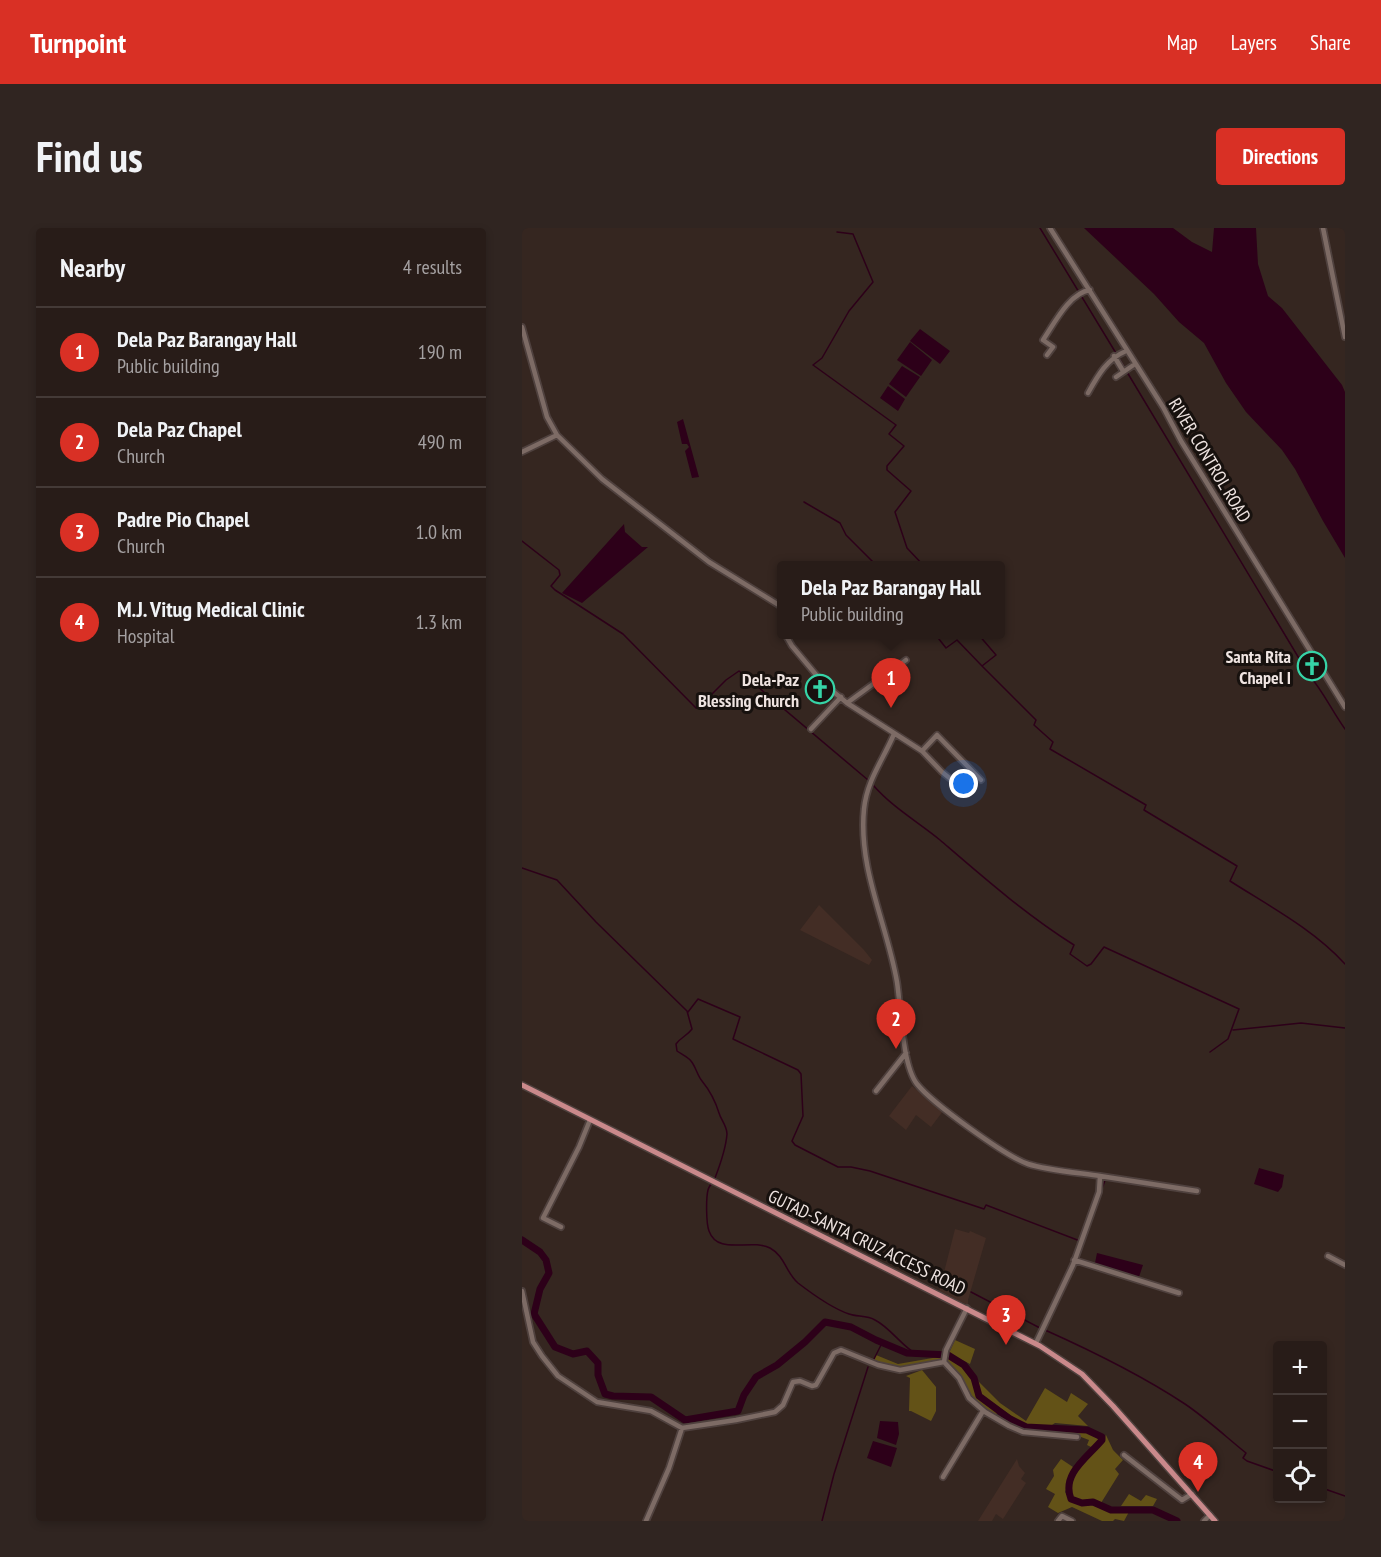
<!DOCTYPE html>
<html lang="en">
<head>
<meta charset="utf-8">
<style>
	body { margin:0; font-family:"PT Sans Narrow",sans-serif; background:#302521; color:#f1f3f6 }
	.controls { position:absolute; right:18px; bottom:18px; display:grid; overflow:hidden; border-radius:6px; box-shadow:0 3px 9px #0003 }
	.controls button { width:54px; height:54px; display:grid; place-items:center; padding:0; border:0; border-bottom:2px solid #443a37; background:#281c18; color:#f1f3f6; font:30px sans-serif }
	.you { position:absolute; left:442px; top:556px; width:21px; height:21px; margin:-15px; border:4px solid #fff; border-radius:50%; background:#1a73e8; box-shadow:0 0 0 9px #1a73e833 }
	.badge { display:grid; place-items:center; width:39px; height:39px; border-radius:50%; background:#d93025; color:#fff; font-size:20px; font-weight:700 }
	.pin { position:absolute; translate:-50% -50px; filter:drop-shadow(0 2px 3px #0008) }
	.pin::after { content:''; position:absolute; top:32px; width:21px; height:18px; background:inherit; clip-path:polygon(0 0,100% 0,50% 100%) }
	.popup { position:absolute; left:255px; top:333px; width:228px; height:78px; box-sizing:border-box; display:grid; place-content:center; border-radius:6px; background:#281c18; filter:drop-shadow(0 2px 4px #0005); font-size:20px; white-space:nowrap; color:#a5a1a2 }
	.popup b { font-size:22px; color:#f1f3f6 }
	.popup::after { content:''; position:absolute; left:50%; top:100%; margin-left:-12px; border:12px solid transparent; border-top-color:#281c18 }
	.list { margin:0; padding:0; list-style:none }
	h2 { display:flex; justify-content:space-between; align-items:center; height:78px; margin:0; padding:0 24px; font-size:26px }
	h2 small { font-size:20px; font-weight:400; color:#a5a1a2 }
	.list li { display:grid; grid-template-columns:39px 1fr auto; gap:18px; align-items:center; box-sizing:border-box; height:90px; padding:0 24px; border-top:2px solid #443a37 }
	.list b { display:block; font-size:22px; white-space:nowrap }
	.list p { margin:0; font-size:20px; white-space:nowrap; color:#a5a1a2 }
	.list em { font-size:20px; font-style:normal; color:#a5a1a2 }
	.icon { flex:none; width:33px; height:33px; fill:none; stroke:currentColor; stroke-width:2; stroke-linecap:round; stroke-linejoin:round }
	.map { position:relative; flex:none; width:823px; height:1293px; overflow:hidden; border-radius:6px }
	header { display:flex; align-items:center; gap:36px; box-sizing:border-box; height:84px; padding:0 30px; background:#d93025; color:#fff }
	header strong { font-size:28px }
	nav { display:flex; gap:33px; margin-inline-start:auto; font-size:21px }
	.intro { display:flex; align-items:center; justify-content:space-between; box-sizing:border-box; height:144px; padding:0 36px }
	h1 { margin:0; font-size:42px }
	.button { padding:15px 27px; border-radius:6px; background:#d93025; color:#fff; font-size:21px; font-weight:700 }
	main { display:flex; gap:36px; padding:0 36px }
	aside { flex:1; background:#281c18; border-radius:6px; box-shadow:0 3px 9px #0003 }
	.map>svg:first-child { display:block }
	.built { fill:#432d25 }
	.green { fill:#635217 }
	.water { fill:#2d0019 }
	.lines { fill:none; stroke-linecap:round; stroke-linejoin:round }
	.stream { stroke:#2d0019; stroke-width:1.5 }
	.river { stroke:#2d0019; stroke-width:7 }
	.minor-casing { stroke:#4f413e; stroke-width:8 }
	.major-casing { stroke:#4f413e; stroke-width:8 }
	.minor { stroke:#7d6b65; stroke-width:4.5 }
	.major { stroke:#ca898b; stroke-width:5 }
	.labels { text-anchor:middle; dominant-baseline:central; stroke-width:6; stroke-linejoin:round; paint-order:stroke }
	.street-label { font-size:18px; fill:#efe4e1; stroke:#17110e }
	.poi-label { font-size:18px; font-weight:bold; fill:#efe4e1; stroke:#17110e; text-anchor:end }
</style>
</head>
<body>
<header>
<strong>Turnpoint</strong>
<nav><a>Map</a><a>Layers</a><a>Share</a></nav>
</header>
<div class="intro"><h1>Find us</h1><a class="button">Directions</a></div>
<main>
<aside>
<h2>Nearby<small>4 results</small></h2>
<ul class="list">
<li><span class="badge">1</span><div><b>Dela Paz Barangay Hall</b><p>Public building</p></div><em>190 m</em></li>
<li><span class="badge">2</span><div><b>Dela Paz Chapel</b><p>Church</p></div><em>490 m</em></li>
<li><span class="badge">3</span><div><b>Padre Pio Chapel</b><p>Church</p></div><em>1.0 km</em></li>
<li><span class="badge">4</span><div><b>M.J. Vitug Medical Clinic</b><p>Hospital</p></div><em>1.3 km</em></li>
</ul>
</aside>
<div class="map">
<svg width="823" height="1293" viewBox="0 0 823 1293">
	<rect width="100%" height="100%" fill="#352620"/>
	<!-- built -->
	<path class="built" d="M297,677L342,722L350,732L347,737L278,702Z
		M390,858L421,883L409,899L394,887L384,902L367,888Z
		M310,994L316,997L321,994L328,997L322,1016L300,1005Z
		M433,1001L447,1005L448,1003L464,1010L446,1072V1077L417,1064Z
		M495,1231L497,1238L503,1245L499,1251L504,1255L481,1291L474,1286L470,1293H456Z"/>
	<!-- green -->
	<path class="green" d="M433,1112L453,1121L448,1136L427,1125Z
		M354,1127L376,1136L422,1128L421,1134L383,1145L349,1137Z
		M426,1130L441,1139L450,1150L457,1169L476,1184L471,1190L447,1170L444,1159L424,1136Z
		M400,1142L414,1159V1183L409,1193L389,1183H387L388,1150L384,1148Z
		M456,1153L478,1175L504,1193L523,1160L545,1174L549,1165L566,1176L556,1188L566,1198L533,1195L530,1197H503L459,1167Z
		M511,1201L564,1203L578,1212L571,1220L565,1217L567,1212L559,1209L555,1211L504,1205V1203Z
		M584,1207L591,1222L601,1232L593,1241L597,1246L579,1275L559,1273L551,1269C541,1244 575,1228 584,1207Z
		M539,1231L551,1239L543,1264L548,1272L558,1277H570L589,1284L608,1282L602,1293L593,1291L591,1293H580L550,1279L536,1285L526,1279L533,1266L524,1261L532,1248L531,1242Z
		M607,1266L619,1273L624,1267L635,1271L631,1278H599Z"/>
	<!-- water -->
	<path class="water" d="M562,0H651L670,14L690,24L692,0H734L736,36L746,68L760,80L820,157L823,164V330L801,293L773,241L760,222L724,184L704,155L682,115L657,94L632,66Z
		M398,101L428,123L418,136L388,113Z
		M388,114L410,132L399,148L375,132Z
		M380,138L398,149L384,169L367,156Z
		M366,158L383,171L376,183L358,170Z
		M161,191L177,249L170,250L163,223L167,219L165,216H160L155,194Z
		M102,296L103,304L120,319H126L60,375L40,365Z
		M737,940L762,947L760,959L756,964L732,956Z
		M575,1025L621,1037L617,1049L573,1035Z
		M358,1193L376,1194L377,1206L374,1217L355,1210Z
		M351,1213L375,1220L369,1239L345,1230Z"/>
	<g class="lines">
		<!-- stream -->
		<path class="stream" d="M518,0L603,140
			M315,4L331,6L351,54L327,83L300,130L291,137L374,197L367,206L382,218L365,238V242L389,263L373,284L385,320L402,338
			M605,144L787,447C801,463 810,483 823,501
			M282,274L318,295L324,307L355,338
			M0,313L37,342L38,347L29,358L33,362L101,406L174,480H176L204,452L217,443L346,552
			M413,406L424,420L435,412L460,438
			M456,406L474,427L460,438L514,492L512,497L531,514L528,521L624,577L622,582L715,638L708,653C747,678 791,701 823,736
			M351,557C370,579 396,594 418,612C461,649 503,686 552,717L548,726L565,738L569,736L582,719L717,781L706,811L688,824
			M0,640L35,652L74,694L165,783L170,801C165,808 159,809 154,816L155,823C159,826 166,829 169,833C174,839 175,847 180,853C189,864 193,872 197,885C199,892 205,898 205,906C204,919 198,937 193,950C191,954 187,958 186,962C184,970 184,995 187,1003C196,1028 228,1010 248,1020C263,1028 264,1045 276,1055C289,1065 312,1081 327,1086C335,1089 345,1087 353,1092C369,1100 382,1121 395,1126
			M166,784L176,771L218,789L211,811L276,842L279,846L281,888L270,913L273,917L316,939H329L348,943L462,981L464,977L558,1013
			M711,802L779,795L823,800
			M562,1013L583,952
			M449,1064L518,1100
			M523,1102C570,1123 619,1147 663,1176C685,1191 703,1208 724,1225L721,1230L725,1233L756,1244
			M351,1133L360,1115
			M800,1260L823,1268
			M300,1293L312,1246L346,1139"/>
		<!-- river -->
		<path class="river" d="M0,1012L18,1024L24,1032L27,1045L18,1061L12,1086L33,1119L51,1126L65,1123L76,1135V1147L83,1166L91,1168L129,1169L163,1192L216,1183L222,1167L234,1149L255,1137L283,1114L303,1094L329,1099L354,1112L385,1125L426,1127L442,1137L452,1150L457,1168L488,1191L504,1199L565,1202L580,1209V1212C566,1229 539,1246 549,1271L560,1275L571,1274L589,1282H631L655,1293"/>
		<!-- minor casing -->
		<g class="minor-casing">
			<path id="minor" d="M528,0L641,179L659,213L823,479
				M801,0L823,109
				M0,99L25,189L35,207L80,251L187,334L260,379
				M525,127L531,119L521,112C532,96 547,65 568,62
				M592,128L601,143
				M594,149L613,136
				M566,165C576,147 585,131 604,123
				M0,224L35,207
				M263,406L270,418L301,455L325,475L400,523L420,544L441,561
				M325,475L384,432
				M289,501L319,469
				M372,506C361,532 345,552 342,581C336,641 365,696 375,754C379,780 380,837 395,856C410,875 483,928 506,936C524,942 558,945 578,948L577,964L551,1037L514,1115
				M400,523L415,507L459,552
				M354,863L384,825
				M578,948L675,963
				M39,999L21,990L57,919L68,892
				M806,1028L823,1037
				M552,1032L657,1065
				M0,1063L11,1114L20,1128L36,1148L75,1174L129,1183L160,1200L214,1192L253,1184L261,1177L271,1154L278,1153L290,1158L294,1157L312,1125L319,1122L356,1137L378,1142L422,1134
				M422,1134L437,1150L447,1170L463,1184L487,1198L501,1204L555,1209
				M422,1134L424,1122L445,1080
				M602,1227L660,1272L670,1266
				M421,1249L461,1183
				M124,1293L147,1240L160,1200
				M536,1293L540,1288L550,1293
				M682,1293L688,1287"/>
		</g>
		<!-- major casing -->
		<g class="major-casing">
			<path id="major" d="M0,857L518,1118L560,1146L591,1178L693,1293"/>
		</g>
		<!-- minor -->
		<use href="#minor" class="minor"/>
		<!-- major -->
		<use href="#major" class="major"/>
	</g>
	<!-- icons -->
	<defs>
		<g id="church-ring" transform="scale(1.5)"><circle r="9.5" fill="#17110e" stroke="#36d4a7" stroke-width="1.5"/><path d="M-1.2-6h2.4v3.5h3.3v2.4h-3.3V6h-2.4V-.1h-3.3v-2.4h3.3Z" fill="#36d4a7"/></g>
	</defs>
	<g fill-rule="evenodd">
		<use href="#church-ring" x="790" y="438"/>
		<use href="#church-ring" x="298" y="461"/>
	</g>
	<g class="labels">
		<!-- street labels -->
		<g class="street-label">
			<text transform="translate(688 232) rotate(59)">RIVER CONTROL ROAD</text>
			<text transform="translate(345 1014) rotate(26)">GUTAD-SANTA CRUZ ACCESS ROAD</text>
		</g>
		<!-- poi labels -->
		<g class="poi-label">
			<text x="769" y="428">Santa Rita<tspan x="769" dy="21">Chapel I</tspan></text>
			<text x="277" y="451">Dela-Paz<tspan x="277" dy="21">Blessing Church</tspan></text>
		</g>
	</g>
</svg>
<div class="controls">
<button>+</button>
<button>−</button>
<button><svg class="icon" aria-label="locate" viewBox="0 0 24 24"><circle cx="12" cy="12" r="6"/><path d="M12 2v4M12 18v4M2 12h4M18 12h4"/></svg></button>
</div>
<div class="you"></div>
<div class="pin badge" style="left:369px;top:480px">1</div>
<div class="popup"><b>Dela Paz Barangay Hall</b>Public building</div>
<div class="pin badge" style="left:374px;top:821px">2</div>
<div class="pin badge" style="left:484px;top:1117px">3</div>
<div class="pin badge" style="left:676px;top:1264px">4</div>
</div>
</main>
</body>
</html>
